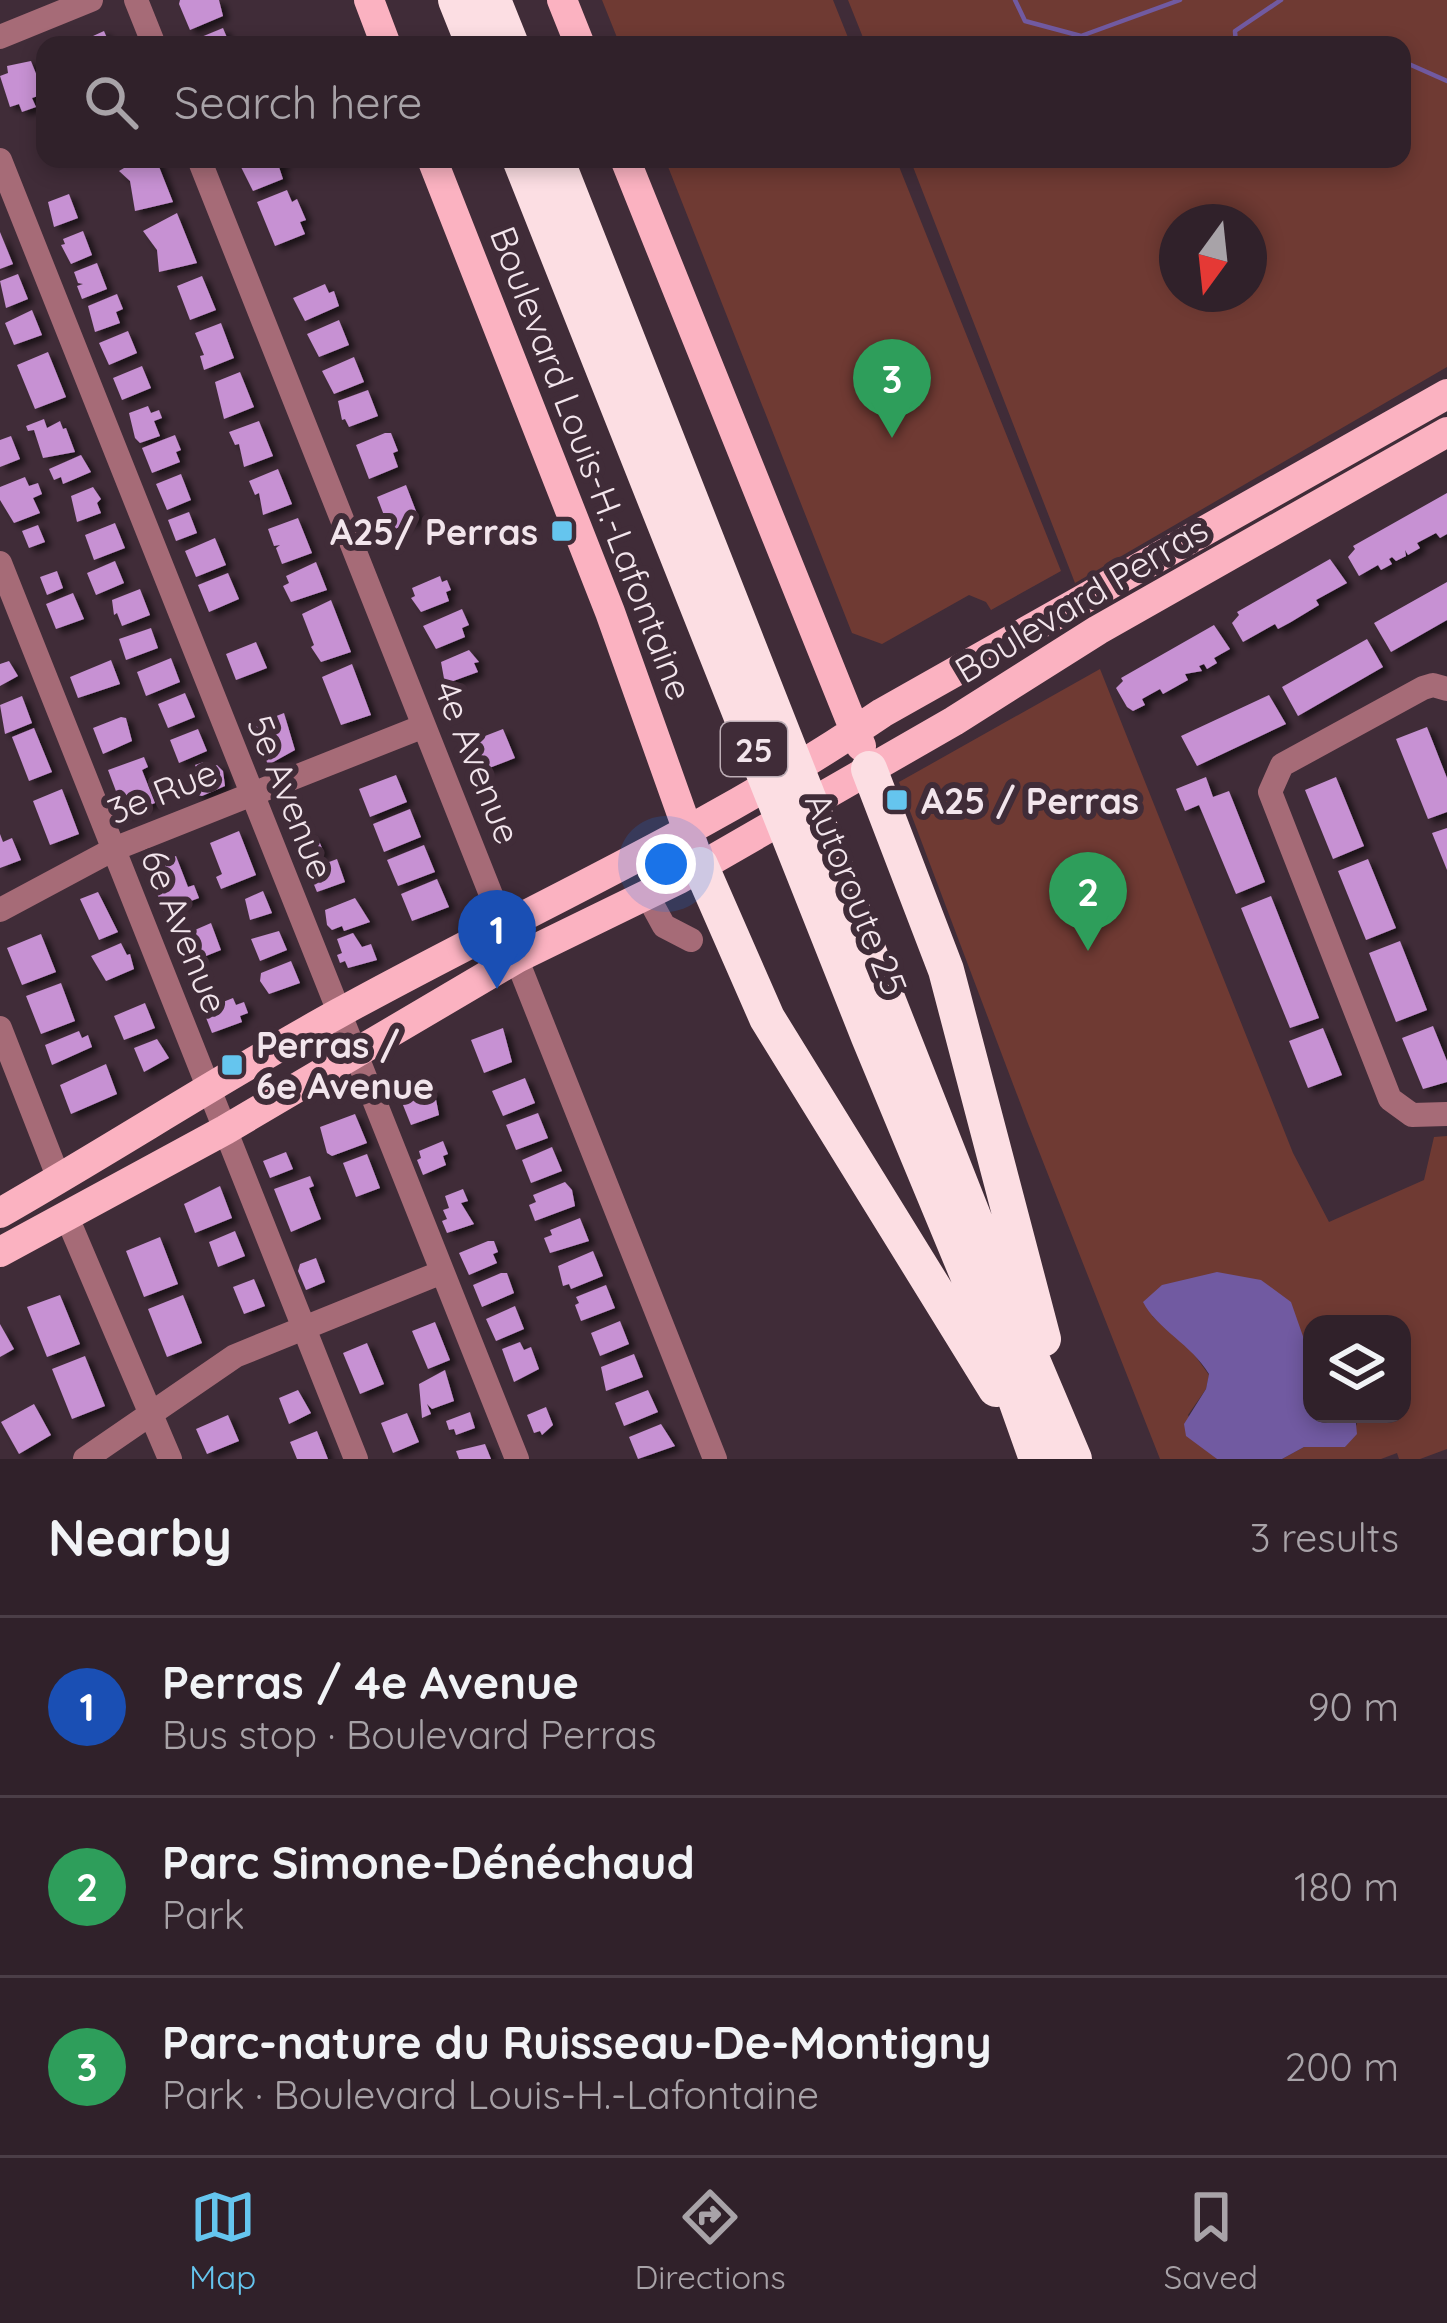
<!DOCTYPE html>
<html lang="en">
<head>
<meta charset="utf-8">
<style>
	body { margin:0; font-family:Quicksand,sans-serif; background:#382932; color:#f1f3f6 }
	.controls { position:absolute; right:36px; bottom:36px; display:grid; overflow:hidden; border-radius:24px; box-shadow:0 6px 18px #0003 }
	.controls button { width:108px; height:108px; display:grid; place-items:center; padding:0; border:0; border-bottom:3px solid #4b3e47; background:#30212a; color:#f1f3f6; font:60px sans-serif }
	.compass { position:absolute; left:1159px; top:204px; width:108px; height:108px; border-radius:50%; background:#30212a; box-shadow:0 6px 18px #0003; rotate:195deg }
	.you { position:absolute; left:666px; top:864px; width:42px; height:42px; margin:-30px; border:9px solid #fff; border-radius:50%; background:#1a73e8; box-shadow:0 0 0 18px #1a73e833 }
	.badge { display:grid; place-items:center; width:78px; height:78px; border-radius:50%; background:#65c5ee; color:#fff; font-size:39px; font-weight:700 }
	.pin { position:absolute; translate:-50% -99px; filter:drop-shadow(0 3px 6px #0008) }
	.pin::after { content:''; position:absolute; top:63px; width:42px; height:36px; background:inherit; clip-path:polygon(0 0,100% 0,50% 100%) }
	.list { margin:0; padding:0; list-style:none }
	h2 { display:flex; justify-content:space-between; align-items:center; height:156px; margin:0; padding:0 48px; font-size:51px }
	h2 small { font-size:39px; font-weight:400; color:#a8a3a8 }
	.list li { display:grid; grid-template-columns:78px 1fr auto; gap:36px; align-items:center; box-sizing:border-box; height:180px; padding:0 48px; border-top:3px solid #4b3e47 }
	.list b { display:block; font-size:45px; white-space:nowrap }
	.list p { margin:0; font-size:39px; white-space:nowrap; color:#a8a3a8 }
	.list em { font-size:39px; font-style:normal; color:#a8a3a8 }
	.icon { flex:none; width:66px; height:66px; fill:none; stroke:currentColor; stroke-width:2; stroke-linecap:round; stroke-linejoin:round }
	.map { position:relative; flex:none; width:1447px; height:1459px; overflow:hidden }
	.search { position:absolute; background:#30212a; box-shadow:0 6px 18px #0003; left:36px; right:36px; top:36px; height:132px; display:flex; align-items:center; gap:30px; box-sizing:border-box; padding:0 42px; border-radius:24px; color:#a8a3a8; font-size:45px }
	.sheet { height:696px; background:#30212a }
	nav { display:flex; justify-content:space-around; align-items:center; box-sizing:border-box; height:168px; border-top:3px solid #4b3e47; background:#30212a; font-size:33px; color:#a8a3a8 }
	nav a { display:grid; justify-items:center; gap:6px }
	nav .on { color:#65c5ee }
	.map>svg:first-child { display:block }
	.green { fill:#6f3a33; fill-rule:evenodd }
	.water { fill:#715aa1 }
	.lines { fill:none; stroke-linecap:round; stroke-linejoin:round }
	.stream { stroke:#715aa1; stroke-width:4.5 }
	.building { fill:#c791d3; filter:url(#shadow) }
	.minor { stroke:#a66b77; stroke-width:24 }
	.major { stroke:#fbb2c1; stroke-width:30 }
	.highway { stroke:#fcdee3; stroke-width:36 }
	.poi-dot { fill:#65c5ee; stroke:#402c38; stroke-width:4.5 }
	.labels { text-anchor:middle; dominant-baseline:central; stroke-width:12; stroke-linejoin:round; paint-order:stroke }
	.shield { fill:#402c38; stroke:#bdaeb6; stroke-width:3 }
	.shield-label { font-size:33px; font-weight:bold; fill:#f2e5ec }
	.street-label { font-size:36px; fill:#f2e5ec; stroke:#402c38 }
	.poi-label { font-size:36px; font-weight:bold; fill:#f2e5ec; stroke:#402c38; text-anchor:start }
</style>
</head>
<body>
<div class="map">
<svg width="1447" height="1459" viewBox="0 0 1447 1459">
	<defs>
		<filter id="shadow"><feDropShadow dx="6" dy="4" stdDeviation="3" flood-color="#0009"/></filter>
	</defs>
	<rect width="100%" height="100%" fill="#402c38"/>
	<!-- green -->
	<path class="green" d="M602,0H833L851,45H620Z
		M848,0H1447V367L1075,583L910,159H1402V45H866ZM1177,222H1249V294H1177Z
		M665,159H896L1061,571L991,610L986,602L969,595L882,644L852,633Z
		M1100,669L1293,1153L1329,1222L1424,1180L1434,1137L1447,1136V1449L1420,1459H1399L1397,1453L1381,1459H1282L1304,1447H1345L1357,1424L1355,1414H1402V1324H1312V1362L1301,1338L1152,1316L1188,1346L1209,1375L1206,1389L1188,1415L1204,1446L1217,1459H1160L1027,1121L899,782Z"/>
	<!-- water -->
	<path class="water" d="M1217,1272L1261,1280L1291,1302L1312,1362V1414H1355L1357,1434L1345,1447H1304L1282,1459H1217L1186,1436L1184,1424L1206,1389L1209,1374C1192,1345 1157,1329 1143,1302L1162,1285Z"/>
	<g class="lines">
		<!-- stream -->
		<path class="stream" d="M1015,0L1025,21L1081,36L1180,0
			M1236,45L1235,31L1281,0
			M1402,61L1447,81"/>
	</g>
	<!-- building -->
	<path class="building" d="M180,0H219L223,16L190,30L179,4Z
		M223,28L230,45H184L194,40Z
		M104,31L110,45H72L93,36Z
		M31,61L44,94L32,98L36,107L22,112L19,104L10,107L0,76L8,73L7,66Z
		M139,159H156L173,202L135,211L130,181L119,171Z
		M237,159H282L284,165L279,167L283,179L253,191Z
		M287,190L292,202L297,199L306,220L300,222L305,234L275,246L257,202Z
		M69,194L78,218L54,227L48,202Z
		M177,213L197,263L159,272L157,250L143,231Z
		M83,231L92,255L71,264L61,245L65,244L63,239Z
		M0,232L13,264L0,269Z
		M97,263L107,289L82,299L77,286L83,284L78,283L74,272Z
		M18,274L28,299L6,308L0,281Z
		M202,276L216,310L190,320L177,286Z
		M325,284L329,293L334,291L339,306L305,321L293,298Z
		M117,294L123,309L116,312L120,323L95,332L88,306Z
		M32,310L42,335L14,345L5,323Z
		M339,320L349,345L319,357L307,334Z
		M221,323L234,358L204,370L200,356L204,355L195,333Z
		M128,331L137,353L109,365L99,343Z
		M48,352L66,397L35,409L17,365Z
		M354,357L364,382L334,394L322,371Z
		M142,366L151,388L122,400L113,378Z
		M240,372L254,407L224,419L215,382Z
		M368,390L378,416L349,427L345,419L342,420L338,401Z
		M148,406L151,413L159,410L162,418L154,421L160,436L140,443L135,438L129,413Z
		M44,419L47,428L60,421L63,429L66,428L75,452L43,458L34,430L28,431L26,426Z
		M259,421L273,456L244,467L239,444L235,445L229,432Z
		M385,433H391L398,451L393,453L398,467L369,479L356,445Z
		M175,435L181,450L176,452L180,462L152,473L142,448Z
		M11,436L20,459L0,467V440Z
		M81,455L91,472L63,484L61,477L54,480L49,469Z
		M278,469L292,504L263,515L259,493L255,495L249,481Z
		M181,474L191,500L167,510L156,484Z
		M25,477L29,486L38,483L42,494L33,498L40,513L14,523L0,500V487Z
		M406,485L419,519L390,531L377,497Z
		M93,487L101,499L97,503L101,513L77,522L71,496Z
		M1447,493V534L1440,538L1436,533L1417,543L1420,548L1408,555L1405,550L1406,556L1396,561L1392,557L1389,559L1392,564L1381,570L1378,565L1359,576L1348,557L1355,549L1353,546Z
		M189,512L197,533L176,541L168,520Z
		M298,518L312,553L282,564L276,548L280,545L274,546L268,529Z
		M115,523L125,548L94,560L85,535Z
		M38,525L45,542L29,548L22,531Z
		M215,538L226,565L196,577L185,551Z
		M1330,559L1347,583L1316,600L1319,605L1291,622L1278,629L1275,624L1243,642L1232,623L1239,615L1237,612Z
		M115,561L124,583L96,595L87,573Z
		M316,562L327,590L291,602L283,586L289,583L286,576Z
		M57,571L63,588L47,595L40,577Z
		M228,573L239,599L209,612L198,585Z
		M440,576L442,582L447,580L451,590L446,592L449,601L421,612L411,598L415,596L412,588Z
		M1447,582V620L1391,652L1374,623Z
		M140,589L150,615L122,626L117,613L114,615L112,600Z
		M73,593L84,619L56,629L46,604Z
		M331,600L351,652L321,662L311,647L314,645L302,614Z
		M462,609L469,625L462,628L465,637L436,649L423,626Z
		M1214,625L1230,649L1214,658L1217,663L1207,669L1204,664L1199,666L1202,671L1185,674L1188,680L1163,694L1160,689L1142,699L1145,705L1133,711L1127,707L1116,688L1123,681L1121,678Z
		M151,628L158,648L126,660L119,639Z
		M1367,639L1383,667L1298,716L1282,687Z
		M256,642L267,668L236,680L226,654Z
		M469,650L479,662L474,663L478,672L445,684L441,662Z
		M171,658L180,682L146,696L137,672Z
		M111,660L120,684L78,698L70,677Z
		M9,661L18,676L0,686V664Z
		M352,664L371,715L341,725L322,677Z
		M185,693L195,717L168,728L158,704Z
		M1269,695L1286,724L1197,766L1181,736Z
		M22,696L32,723L5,734L0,705Z
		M284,713L295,750L268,765L261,746L263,742L258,743L251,726Z
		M121,717L126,718L132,741L103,754L93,728Z
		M1427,727L1447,778V812L1428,819L1396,739Z
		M34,728L52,772L29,781L12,737Z
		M198,729L207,751L179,763L170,740Z
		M503,729L515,758L484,770L472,741Z
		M144,757L148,767L142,770L155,803L125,815L108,770Z
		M204,762L207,770L217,765L223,771L225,786L202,796L197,795L192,776L199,773L195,765Z
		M396,775L407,802L370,817L359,789Z
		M1206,777L1213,797L1229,791L1265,882L1236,894L1199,805L1185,811L1176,789Z
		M1336,777L1364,846L1333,859L1305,790Z
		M62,789L79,834L50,845L33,801Z
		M410,809L421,837L384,852L373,824Z
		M1447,828V870L1432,833Z
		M239,831L256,875L221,889L216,877L222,874L210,843Z
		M309,833L311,839L317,836L324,853L306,862L302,853L298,855L292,841Z
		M0,834L3,842L12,838L21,860L0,868Z
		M424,845L435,872L398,886L387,860Z
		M176,856L188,887L194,885L199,898L164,911L147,868Z
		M337,859L345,882L317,892L308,870Z
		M1368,859L1396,928L1366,940L1338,871Z
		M437,879L449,907L412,921L401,894Z
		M263,891L272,913L250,920L245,899Z
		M98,892L118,932L99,940L80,899Z
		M1271,896L1319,1018L1290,1028L1241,908Z
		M355,898L370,922L344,931L342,926L332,930L327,925L325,910Z
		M211,923L221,950L191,962L181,936Z
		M279,931L287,950L260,961L251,939Z
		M353,933L362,947L371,944L377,960L348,968L345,961L340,963L337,955L342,953L337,939Z
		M41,934L56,972L22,985L7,948Z
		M1400,941L1427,1010L1396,1022L1369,953Z
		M121,943L127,955L130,954L134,969L106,981L91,956Z
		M291,961L300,983L269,994L260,981L261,973Z
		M61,983L75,1021L41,1034L26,996Z
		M233,998L236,1005L244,1002L248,1013L240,1016L242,1022L212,1033L203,1010Z
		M145,1003L155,1028L124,1040L114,1016Z
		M1433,1026L1447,1061V1082L1423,1089L1402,1038Z
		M503,1028L512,1062L484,1073L471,1040Z
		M1323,1028L1342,1075L1308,1088L1289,1041Z
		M79,1031L82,1038L88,1035L92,1047L52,1065L45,1045Z
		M157,1039L169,1058L144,1072L134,1048Z
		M106,1064L117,1094L71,1114L60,1085Z
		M525,1078L535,1103L503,1116L492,1091Z
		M434,1089L439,1115L411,1125L401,1100Z
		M538,1113L548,1138L516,1150L506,1125Z
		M355,1114L367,1143L332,1156L327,1153L320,1127Z
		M443,1141L448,1154L443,1156L446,1165L423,1175L417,1160L421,1158L419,1151Z
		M552,1147L562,1171L531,1183L522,1160Z
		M286,1152L293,1169L270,1178L263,1161Z
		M367,1154L380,1188L356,1197L343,1163Z
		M310,1176L314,1186L309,1188L321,1219L291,1232L274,1189Z
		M565,1182L572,1190L575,1206L535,1221L529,1205L536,1202L533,1195Z
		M220,1186L232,1218L195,1233L184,1204Z
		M463,1189L468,1201L461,1203L474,1224L447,1233L442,1221L447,1219L443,1210L449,1208L445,1196Z
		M580,1218L589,1241L550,1253L544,1238L552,1235L550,1230Z
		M235,1231L245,1256L218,1267L209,1242Z
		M160,1237L178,1284L144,1297L126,1251Z
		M488,1241H494L498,1252L493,1254L497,1263L469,1275L459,1253Z
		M593,1251L603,1276L571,1289L569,1284L563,1286L558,1266Z
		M316,1258L325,1282L306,1290L298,1271L300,1264Z
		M501,1273H507L514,1293L482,1307L473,1285Z
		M254,1279L265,1306L244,1314L233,1287Z
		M606,1285L615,1308L581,1321L575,1305L579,1303L576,1297Z
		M60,1295L80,1344L47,1357L27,1307Z
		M183,1295L202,1343L167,1357L148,1309Z
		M515,1306L524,1329L496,1341L486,1319Z
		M620,1321L629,1344L600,1356L591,1333Z
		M435,1322L450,1360L428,1369L412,1331Z
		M0,1324L14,1349L0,1357Z
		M520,1342L524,1350L531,1347L539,1369L514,1382L502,1349Z
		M367,1343L384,1384L360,1394L343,1353Z
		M634,1354L643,1377L606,1391L601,1367Z
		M85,1356L105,1406L72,1419L52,1369Z
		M445,1370L454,1401L432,1409L427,1404L431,1414L422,1418L419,1384Z
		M298,1390L311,1413L289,1424L279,1398Z
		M648,1390L658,1412L624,1426L615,1403Z
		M34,1404L51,1435L19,1454L1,1422Z
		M546,1407L553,1425L542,1435L540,1431L534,1433L527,1415Z
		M470,1412L475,1428L456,1435L454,1429L449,1430L446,1421Z
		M407,1413L419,1442L393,1453L381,1423Z
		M228,1415L239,1441L207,1454L196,1429Z
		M661,1424L675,1446L638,1459L629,1437Z
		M317,1431L328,1459H297L290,1442Z
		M485,1444L491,1459H459L456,1451Z"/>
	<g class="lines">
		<!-- minor -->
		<path class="minor" d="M136,0L154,45
			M0,37L91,0
			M199,159L715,1459
			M0,160L517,1459
			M0,563L356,1459
			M1447,689L1433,685L1423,688L1282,765L1270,792L1390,1099L1412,1115L1447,1114
			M647,895L664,926L691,940
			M0,910L114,849L424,726
			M0,1028L59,1179
			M66,1215L170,1459
			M85,1459L235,1356L440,1273"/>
		<!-- major -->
		<path class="major" d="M369,0L386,45
			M562,0L580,45
			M432,159L610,612L694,848
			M625,159L861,746
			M0,1213C114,1148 224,1076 339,1013C520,913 711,830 882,713L1447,394
			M0,1252L225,1130L517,958L679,879L954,721L1098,630L1447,432"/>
		<!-- highway -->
		<path class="highway" d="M456,0L474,45
			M493,0L511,45
			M520,159L869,1037L994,1338L1037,1459
			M556,159L997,1277L1074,1459
			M869,769L946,970L1043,1339
			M700,865L767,1018L996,1389"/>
	</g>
	<!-- markers -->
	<g class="poi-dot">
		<rect x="550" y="519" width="24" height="24" rx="6"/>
		<rect x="885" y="788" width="24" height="24" rx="6"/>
		<rect x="220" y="1053" width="24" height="24" rx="6"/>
	</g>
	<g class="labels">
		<!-- shield labels -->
		<rect class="shield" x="721" y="722" width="66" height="54" rx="9"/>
		<g class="shield-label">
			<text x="754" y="749">25</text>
		</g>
		<!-- street labels -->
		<g class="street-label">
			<text transform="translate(592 463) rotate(69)">Boulevard Louis-H.-Lafontaine</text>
			<text transform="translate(1081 599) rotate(-31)">Boulevard Perras</text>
			<text transform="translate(478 762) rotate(68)">4e Avenue</text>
			<text transform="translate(162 791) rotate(-22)">3e Rue</text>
			<text transform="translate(291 797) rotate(68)">5e Avenue</text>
			<text transform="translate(857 894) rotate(68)">Autoroute 25</text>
			<text transform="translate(185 931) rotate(68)">6e Avenue</text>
		</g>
		<!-- poi labels -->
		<g class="poi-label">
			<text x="538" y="531" text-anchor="end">A25/ Perras</text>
			<text x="921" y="800">A25 / Perras</text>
			<text x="256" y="1044">Perras /<tspan x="256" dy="41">6e Avenue</tspan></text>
		</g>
	</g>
</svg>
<div class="controls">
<button><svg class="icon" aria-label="layers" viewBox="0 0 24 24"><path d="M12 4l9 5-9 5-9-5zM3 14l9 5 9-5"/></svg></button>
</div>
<svg class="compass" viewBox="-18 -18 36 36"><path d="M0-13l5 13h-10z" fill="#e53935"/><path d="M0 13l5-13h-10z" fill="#a8a3a8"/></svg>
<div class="you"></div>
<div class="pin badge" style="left:497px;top:989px;background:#1a4fb4">1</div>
<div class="pin badge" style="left:1088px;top:951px;background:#2e9e5b">2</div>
<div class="pin badge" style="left:892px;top:438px;background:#2e9e5b">3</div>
<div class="search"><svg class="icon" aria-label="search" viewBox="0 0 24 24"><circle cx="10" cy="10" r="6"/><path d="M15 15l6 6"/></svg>Search here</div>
</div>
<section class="sheet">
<h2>Nearby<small>3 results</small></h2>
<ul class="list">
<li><span class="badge" style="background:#1a4fb4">1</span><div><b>Perras / 4e Avenue</b><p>Bus stop · Boulevard Perras</p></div><em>90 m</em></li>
<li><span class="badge" style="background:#2e9e5b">2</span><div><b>Parc Simone-Dénéchaud</b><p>Park</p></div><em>180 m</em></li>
<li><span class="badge" style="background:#2e9e5b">3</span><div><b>Parc-nature du Ruisseau-De-Montigny</b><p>Park · Boulevard Louis-H.-Lafontaine</p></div><em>200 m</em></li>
</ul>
</section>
<nav>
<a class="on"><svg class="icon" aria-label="map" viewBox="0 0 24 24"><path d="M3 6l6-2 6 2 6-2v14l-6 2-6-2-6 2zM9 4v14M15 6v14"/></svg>Map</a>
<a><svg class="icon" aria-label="directions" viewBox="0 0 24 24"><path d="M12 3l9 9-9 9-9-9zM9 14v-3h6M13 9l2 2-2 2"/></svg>Directions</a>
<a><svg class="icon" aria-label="saved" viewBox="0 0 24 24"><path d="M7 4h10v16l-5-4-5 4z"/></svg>Saved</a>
</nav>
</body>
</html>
